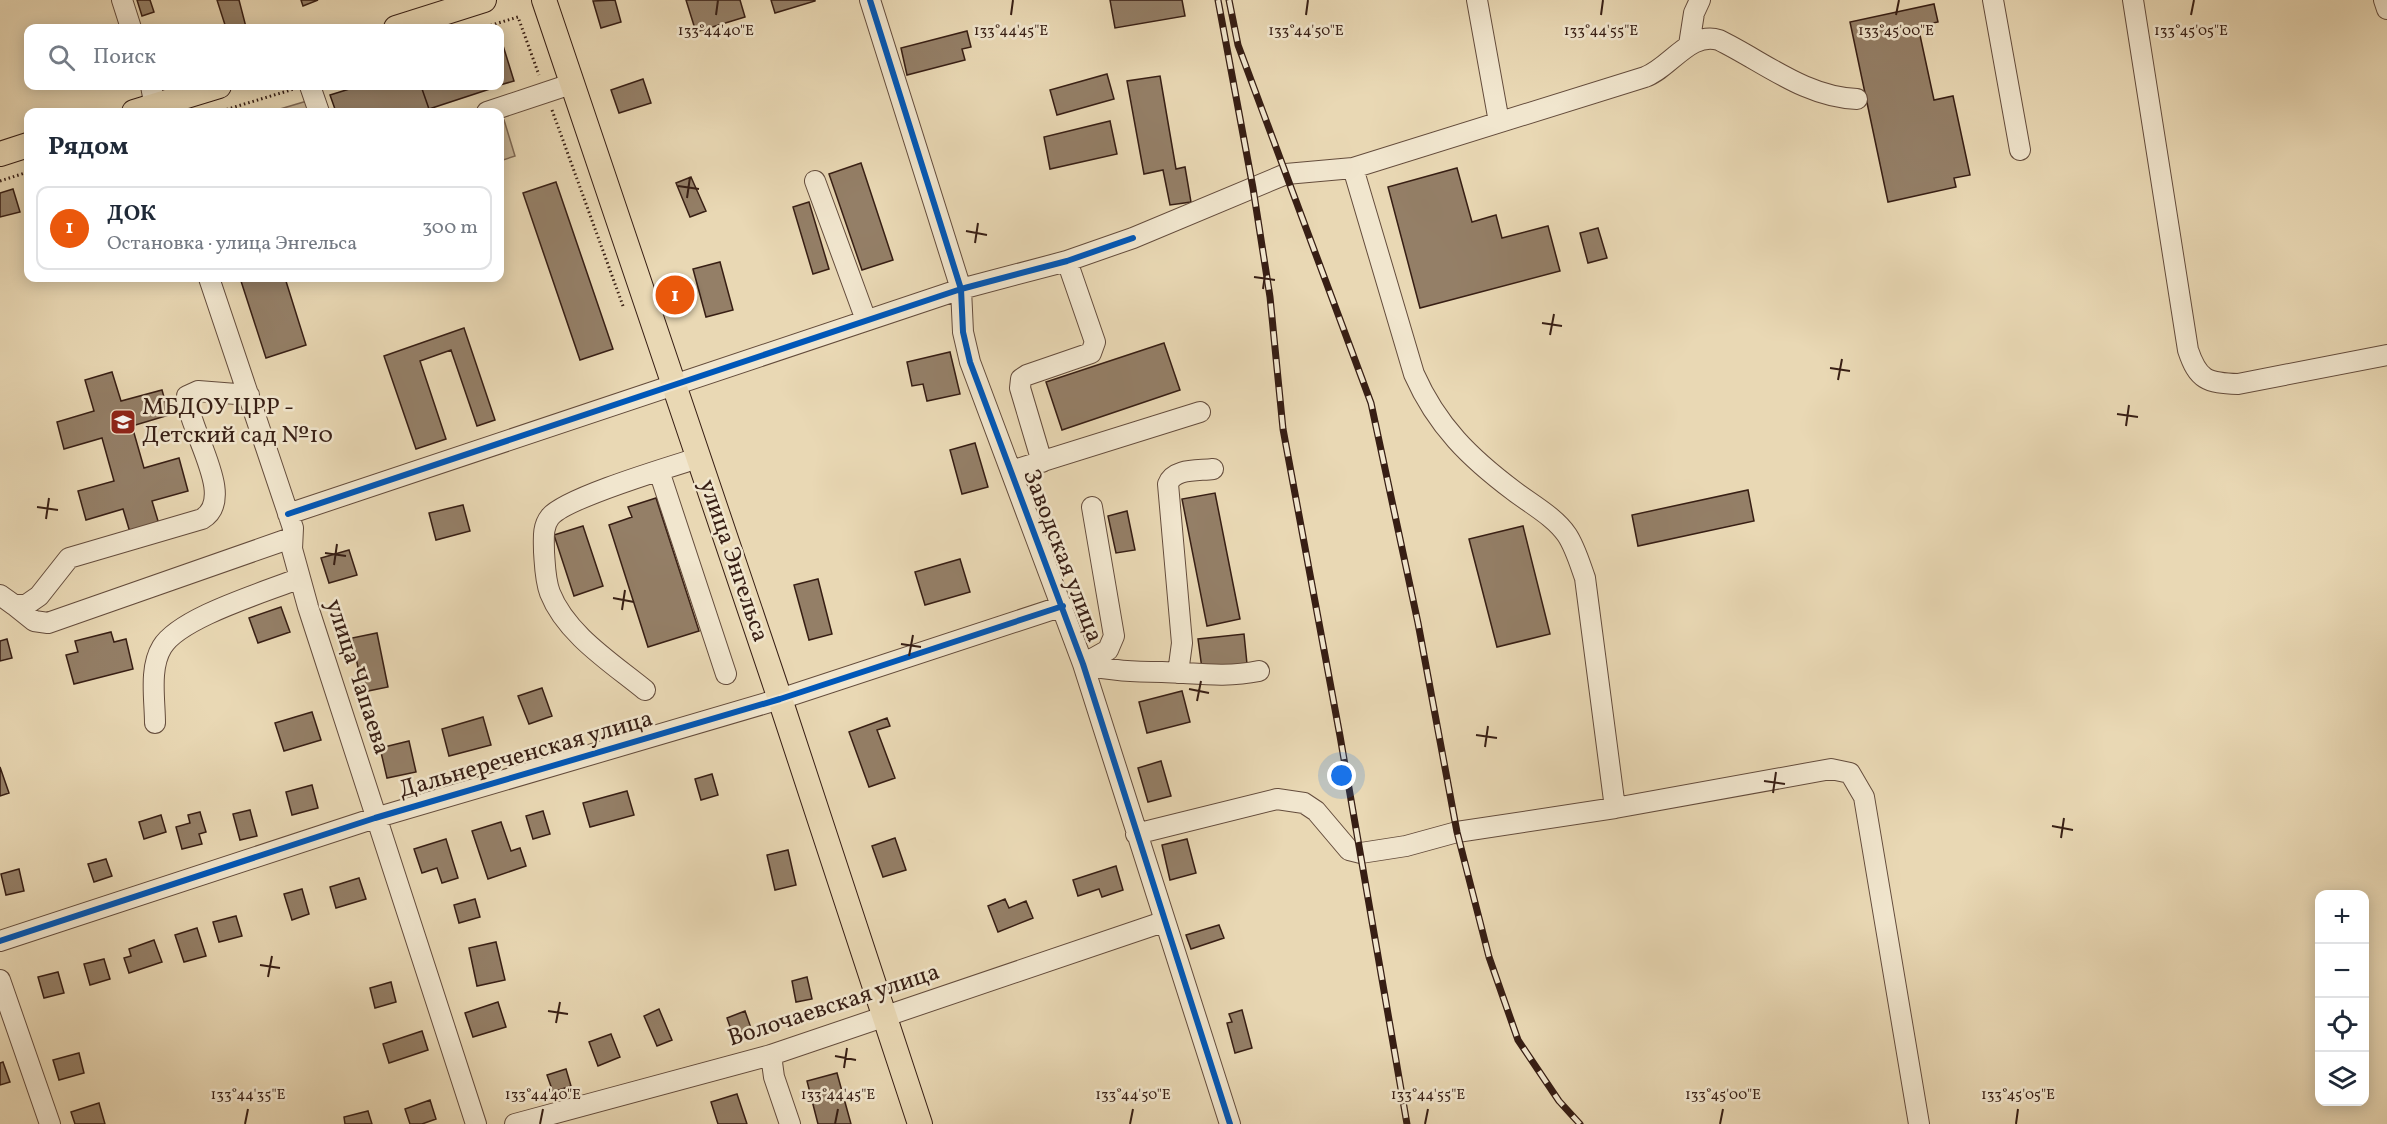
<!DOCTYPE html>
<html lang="ru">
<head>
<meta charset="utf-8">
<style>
	body { margin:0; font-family:Vollkorn,serif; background:#f2f2f3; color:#1f2937 }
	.controls { position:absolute; right:18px; bottom:18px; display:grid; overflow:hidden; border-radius:12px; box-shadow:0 3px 15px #0003 }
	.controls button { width:54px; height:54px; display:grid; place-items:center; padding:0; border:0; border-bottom:2px solid #e0e1e3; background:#fff; color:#1f2937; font:30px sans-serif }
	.you { position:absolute; left:1342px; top:776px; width:21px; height:21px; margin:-15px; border:4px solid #fff; border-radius:50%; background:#1a73e8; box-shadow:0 0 0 9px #1a73e833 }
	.badge { display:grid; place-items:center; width:39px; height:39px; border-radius:50%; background:#ea580c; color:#fff; font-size:20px; font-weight:700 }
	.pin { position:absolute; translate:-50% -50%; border:3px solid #fff; box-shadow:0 2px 6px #0006 }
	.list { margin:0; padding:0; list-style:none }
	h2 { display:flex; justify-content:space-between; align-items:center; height:78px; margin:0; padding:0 24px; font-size:26px }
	h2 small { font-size:20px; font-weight:400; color:#747a83 }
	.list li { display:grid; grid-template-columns:39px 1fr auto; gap:18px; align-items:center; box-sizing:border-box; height:84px; margin:0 12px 12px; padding:0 12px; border:2px solid #e0e1e3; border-radius:12px }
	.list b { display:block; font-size:22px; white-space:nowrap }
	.list p { margin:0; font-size:20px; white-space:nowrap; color:#747a83 }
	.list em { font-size:20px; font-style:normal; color:#747a83 }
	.icon { flex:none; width:33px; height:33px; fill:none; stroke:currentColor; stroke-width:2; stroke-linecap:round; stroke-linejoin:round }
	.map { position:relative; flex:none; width:2387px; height:1124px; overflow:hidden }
	.search { position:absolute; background:#fff; box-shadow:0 3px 15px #0003; left:24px; top:24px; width:480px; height:66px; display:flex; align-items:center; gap:15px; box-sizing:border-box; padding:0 21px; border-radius:12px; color:#747a83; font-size:22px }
	.panel { position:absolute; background:#fff; box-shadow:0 3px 15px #0003; left:24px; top:108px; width:480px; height:174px; border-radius:12px }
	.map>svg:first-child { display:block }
	.park { fill:#cbb899; stroke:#816b56; stroke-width:1.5 }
	.building { fill:#947f67; stroke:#371e14; stroke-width:1.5 }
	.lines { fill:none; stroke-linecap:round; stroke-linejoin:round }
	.minor-casing { stroke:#644c3c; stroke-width:22 }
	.major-casing { stroke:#371e14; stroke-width:26 }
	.path { stroke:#371e14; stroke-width:3; stroke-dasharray:1.5 3; stroke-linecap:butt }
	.minor { stroke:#f1e6ce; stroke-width:20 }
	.major { stroke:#e9d8b4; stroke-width:24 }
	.rail-casing { stroke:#371e14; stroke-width:7 }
	.rail { stroke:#f1e6ce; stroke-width:4.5; stroke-dasharray:14; stroke-linecap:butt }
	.cycleway-casing { stroke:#f1e6ce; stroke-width:10 }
	.cycleway { stroke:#0057b8; stroke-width:6 }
	.ticks { fill:none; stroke:#371e14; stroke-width:2 }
	.labels { text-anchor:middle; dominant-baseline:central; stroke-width:5; stroke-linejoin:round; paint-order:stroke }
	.poi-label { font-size:24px; fill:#371e14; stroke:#f1e6ce; text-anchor:start }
	.street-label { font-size:24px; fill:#371e14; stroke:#f1e6ce }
	.ticks-label { font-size:15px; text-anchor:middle; fill:#371e14; stroke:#f1e6ce; stroke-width:5; stroke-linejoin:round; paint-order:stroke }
</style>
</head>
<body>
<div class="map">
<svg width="2387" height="1124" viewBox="0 0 2387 1124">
	<rect width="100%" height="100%" fill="#e9d8b4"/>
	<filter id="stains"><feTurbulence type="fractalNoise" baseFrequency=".00333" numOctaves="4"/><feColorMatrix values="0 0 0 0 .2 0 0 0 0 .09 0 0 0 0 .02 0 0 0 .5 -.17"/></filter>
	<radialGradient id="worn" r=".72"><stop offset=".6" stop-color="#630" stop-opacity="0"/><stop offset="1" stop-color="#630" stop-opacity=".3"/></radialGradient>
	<!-- park -->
	<path class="park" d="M307,101L310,112H270Z
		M504,120L515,156L500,161V122Z"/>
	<!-- building -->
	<path class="building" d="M137,0H150L154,12L142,16Z
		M217,0H239L246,27L226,28Z
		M301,0H318L303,6Z
		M615,0L621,22L601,28L593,1Z
		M686,0H740L745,17L696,32Z
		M771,0H815V1L775,13Z
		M1110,0H1182L1185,16L1115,28Z
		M1934,4L1938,22L1918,26L1934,100L1953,96L1970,175L1954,178L1956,187L1888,202L1850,22Z
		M967,31L971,47L962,49L965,60L907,75L901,48Z
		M501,39L514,81L500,85V40Z
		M1107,74L1114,99L1057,115L1050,90Z
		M1160,76L1176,169L1185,167L1191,202L1170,205L1163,170L1144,174L1127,81Z
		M643,79L651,103L619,113L611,90Z
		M359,86H421L429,109L416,112H336L330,95Z
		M421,86H499L429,109Z
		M1110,121L1117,154L1050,169L1044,137Z
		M861,163L893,260L862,270L829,174Z
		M1457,168L1472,222L1496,215L1502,238L1548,226L1560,271L1420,308L1388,187Z
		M691,177L706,211L690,217L676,183Z
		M556,182L613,349L580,360L523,193Z
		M13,189L20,212L0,217V193Z
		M809,202L829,269L813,274L793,207Z
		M1598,228L1607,258L1588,263L1580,233Z
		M720,262L733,310L706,317L693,269Z
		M240,278H285L306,345L266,358Z
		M464,328L495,420L477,426L451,350L420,361L446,439L416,449L384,356Z
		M1164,343L1180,390L1062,430L1046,382Z
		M950,352L960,394L927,401L923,384L912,386L907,362Z
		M112,372L121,401L162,390L169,415L132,426L144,468L179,458L188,491L152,501L161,531L132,539L123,509L86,520L78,491L114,481L102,438L64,449L57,422L94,411L85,380Z
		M975,443L988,487L962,494L950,450Z
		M1748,490L1754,521L1638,546L1632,515Z
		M1215,493L1240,619L1207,626L1182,499Z
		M656,498L699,631L648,647L609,525L632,517L628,507Z
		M463,505L470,531L436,540L429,513Z
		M1127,511L1135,550L1116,553L1108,516Z
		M583,526L603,586L574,596L554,535Z
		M1523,526L1550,634L1497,647L1469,539Z
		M349,550L357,575L329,583L321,558Z
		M960,559L970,592L925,605L915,572Z
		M818,579L832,634L809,640L794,585Z
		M281,607L290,632L258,643L249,618Z
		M111,632L114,642L126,639L133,669L74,684L66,655L78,652L75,641Z
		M377,633L388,687L363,692L352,638Z
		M1244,634L1247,664L1202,669L1198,639Z
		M7,639L12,658L0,661V641Z
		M542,688L552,716L529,724L518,696Z
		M1182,691L1190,722L1147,733L1139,702Z
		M312,712L321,740L284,751L275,723Z
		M483,717L491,745L449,756L442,729Z
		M887,718L890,726L877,730L895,778L869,787L849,732Z
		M409,741L416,772L387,778L380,748Z
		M1161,761L1171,796L1148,802L1138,768Z
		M0,767L9,793L0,796Z
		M712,774L718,795L701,800L695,779Z
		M312,785L318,808L292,815L286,792Z
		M627,791L634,815L590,827L583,803Z
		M250,810L257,836L240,840L233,814Z
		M543,811L550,834L533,839L526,816Z
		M200,812L206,832L199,834L202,844L182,849L176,827L190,823L188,815Z
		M161,815L166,832L144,839L139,822Z
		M501,822L511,851L520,848L526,866L488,879L472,831Z
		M895,838L906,870L883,877L872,846Z
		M446,839L458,878L442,883L437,868L422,873L414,849Z
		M1187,839L1196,873L1170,880L1162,845Z
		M788,850L796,885L775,890L767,855Z
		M106,859L112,876L94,882L88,864Z
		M1116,866L1123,890L1102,897L1099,889L1078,896L1073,880Z
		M19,869L24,891L6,895L1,874Z
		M359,878L366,899L336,908L330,887Z
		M302,889L309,914L292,920L284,894Z
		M475,899L480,917L459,923L454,905Z
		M1005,899L1009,908L1026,901L1033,918L998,932L988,906Z
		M236,916L242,936L219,942L213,922Z
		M1219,925L1224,938L1191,949L1186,935Z
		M197,928L206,956L184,962L175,935Z
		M154,940L162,962L129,973L124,958L131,956L129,949Z
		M496,942L505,980L477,986L469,948Z
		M104,959L110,979L90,985L84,964Z
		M58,972L64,993L44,998L38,977Z
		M807,977L812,999L796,1002L792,981Z
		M391,982L396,1002L375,1008L370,988Z
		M498,1002L506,1027L473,1037L465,1013Z
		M659,1009L672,1040L657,1046L644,1016Z
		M1242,1010L1252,1048L1235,1053L1227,1023L1232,1022L1229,1014Z
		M745,1011L751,1028L733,1035L727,1018Z
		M422,1031L428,1050L389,1063L383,1044Z
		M611,1034L620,1057L598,1066L589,1042Z
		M79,1053L84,1073L59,1080L53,1060Z
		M3,1062L10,1082L0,1085V1063Z
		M566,1069L571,1086L553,1092L547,1075Z
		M837,1073L851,1124H818L807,1081Z
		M737,1094L747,1124H718L711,1102Z
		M430,1100L436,1119L422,1124H410L405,1109Z
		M99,1103L105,1124H75L71,1112Z
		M368,1111L372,1124H345L344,1117Z"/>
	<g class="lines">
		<!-- minor casing -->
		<g class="minor-casing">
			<path id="minor" d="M122,0L131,28
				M870,0L961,289L963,332L970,362L1083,664L1230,1124
				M1477,0L1499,122
				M1993,0L2020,150
				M2133,0L2188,350C2198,380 2207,383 2238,384L2387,355
				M2384,0L2387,9
				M1689,45L1694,13L1700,0
				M151,86L156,112
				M310,86L319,112
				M487,112L571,84
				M1353,168L1414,374C1437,426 1470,458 1514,491C1531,504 1555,517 1567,535C1575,547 1580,564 1585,578L1615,808
				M815,181L866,320
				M209,278L293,528L292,549L308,607L476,1124
				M1042,462L1020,388L1021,379L1027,375L1091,353L1095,342L1067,261
				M659,471L726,674
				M1011,471L1200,412
				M288,514L961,289L1067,261L1133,238L1286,174L1353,168L1645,77C1670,68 1690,31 1719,40C1764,62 1805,97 1857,99
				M0,595L14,605H26L39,596L69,558L202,519C238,498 187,429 187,396L198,391L249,395
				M14,605L34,621L48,623L291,538
				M1083,664C1111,671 1134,672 1162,672C1196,673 1225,678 1259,671
				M1083,664L1108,650L1114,636L1092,507
				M1178,673L1182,643L1168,484C1174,468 1198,471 1213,469
				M645,690C612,663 566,634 550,593C545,580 545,565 544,552C544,540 542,527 550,517C565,498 670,467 698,458
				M155,723C155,700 149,668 162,647C180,617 266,592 300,578
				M1136,834L1277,799L1304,803L1316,811L1349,850L1361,853L1406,846L1457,832L1615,808L1831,769L1850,773L1864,797L1919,1124
				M0,941L375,818L780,699L1063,606
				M0,980L50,1124
				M771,1055L774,1077L790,1124
				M515,1124L771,1055L1163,922"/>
		</g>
		<!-- major casing -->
		<g class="major-casing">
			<path id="major" d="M544,0L780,699L920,1124
				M396,28L484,0
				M134,112L219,86
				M0,154L28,145"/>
		</g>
		<!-- path -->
		<path class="path" d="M482,28L518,17L539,75
			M552,110L623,306
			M218,112L294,89
			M0,181L28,172"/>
		<!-- minor -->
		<use href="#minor" class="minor"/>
		<!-- major -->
		<use href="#major" class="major"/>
		<!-- rail casing -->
		<g class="rail-casing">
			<path id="rail" d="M1218,0L1253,188L1270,297L1283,429L1340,736L1407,1124
				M1229,0L1238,45L1371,403L1418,623L1457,832L1489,957L1518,1040L1559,1101L1580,1124"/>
		</g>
		<!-- rail -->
		<use href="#rail" class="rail"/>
		<!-- cycleway casing -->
		<g class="cycleway-casing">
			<path id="cycleway" d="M870,0L961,289L963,332L970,362L1083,664L1230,1124
				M288,514L961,289L1067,261L1133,238
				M0,941L375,818L780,699L1063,606"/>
		</g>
		<!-- cycleway -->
		<use href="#cycleway" class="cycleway"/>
	</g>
	<!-- ticks -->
	<path class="ticks" d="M716,15L718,0M1011,15L1013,0M1306,15L1308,0M1601,15L1603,0M1896,15L1899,0M2191,15L2194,0M678,186L699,189M687,198L690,177M966,231L987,235M975,243L978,223M1254,277L1275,280M1263,289L1266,268M1542,323L1562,326M1550,335L1554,314M1830,368L1850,371M1838,380L1842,359M2117,414L2138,417M2126,426L2129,405M37,507L58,510M46,519L49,498M325,553L346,556M334,565L337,544M613,598L634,602M622,610L625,590M901,644L921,647M909,656L913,635M1189,689L1209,693M1197,701L1201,681M1476,735L1497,738M1485,747L1488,726M1764,781L1785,784M1773,793L1776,772M2052,826L2073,830M2061,838L2064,818M260,965L280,968M268,977L272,956M548,1011L568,1014M556,1023L560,1002M835,1056L856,1060M844,1068L847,1048M245,1124L248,1109M540,1124L543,1109M835,1124L838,1109M1130,1124L1133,1109M1425,1124L1428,1109M1720,1124L1723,1109M2016,1124L2018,1109"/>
	<!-- icons -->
	<defs>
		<g id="school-square" transform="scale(1.35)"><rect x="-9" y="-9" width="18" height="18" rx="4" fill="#8f2418" stroke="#f1e6ce"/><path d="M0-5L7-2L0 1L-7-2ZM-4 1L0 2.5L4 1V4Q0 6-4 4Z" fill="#fff"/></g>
	</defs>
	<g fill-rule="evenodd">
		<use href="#school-square" x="123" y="422"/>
	</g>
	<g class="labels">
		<!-- poi labels -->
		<g class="poi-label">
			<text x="142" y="408">МБДОУ ЦРР -<tspan x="142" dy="28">Детский сад №10</tspan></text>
		</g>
		<!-- street labels -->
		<g class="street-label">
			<text transform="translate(1062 556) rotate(69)">Заводская улица</text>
			<text transform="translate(733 561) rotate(71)">улица Энгельса</text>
			<text transform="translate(357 677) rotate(72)">улица Чапаева</text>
			<text transform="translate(526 755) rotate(-16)">Дальнереченская улица</text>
			<text transform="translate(834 1006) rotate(-18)">Волочаевская улица</text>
		</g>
	</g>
	<g class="ticks-label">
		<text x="716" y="35">133°44'40"E</text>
		<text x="1011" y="35">133°44'45"E</text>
		<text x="1306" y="35">133°44'50"E</text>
		<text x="1601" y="35">133°44'55"E</text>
		<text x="1896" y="35">133°45'00"E</text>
		<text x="2191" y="35">133°45'05"E</text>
		<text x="248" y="1099">133°44'35"E</text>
		<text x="543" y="1099">133°44'40"E</text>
		<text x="838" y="1099">133°44'45"E</text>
		<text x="1133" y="1099">133°44'50"E</text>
		<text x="1428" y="1099">133°44'55"E</text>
		<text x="1723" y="1099">133°45'00"E</text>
		<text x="2018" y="1099">133°45'05"E</text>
	</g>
	<rect width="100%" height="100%" filter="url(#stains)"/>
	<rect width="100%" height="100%" fill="url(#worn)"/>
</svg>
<div class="controls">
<button>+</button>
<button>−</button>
<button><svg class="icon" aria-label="locate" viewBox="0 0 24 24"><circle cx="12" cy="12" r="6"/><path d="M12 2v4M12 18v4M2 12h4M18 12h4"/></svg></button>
<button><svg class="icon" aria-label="layers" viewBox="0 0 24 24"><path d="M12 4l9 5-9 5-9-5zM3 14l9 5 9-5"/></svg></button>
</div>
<div class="you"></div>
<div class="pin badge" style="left:675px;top:295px">1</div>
<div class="search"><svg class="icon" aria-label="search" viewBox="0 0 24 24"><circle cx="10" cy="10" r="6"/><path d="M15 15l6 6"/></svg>Поиск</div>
<section class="panel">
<h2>Рядом<small></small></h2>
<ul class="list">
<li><span class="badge">1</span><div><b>ДОК</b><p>Остановка · улица Энгельса</p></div><em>300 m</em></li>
</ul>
</section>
</div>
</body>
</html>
